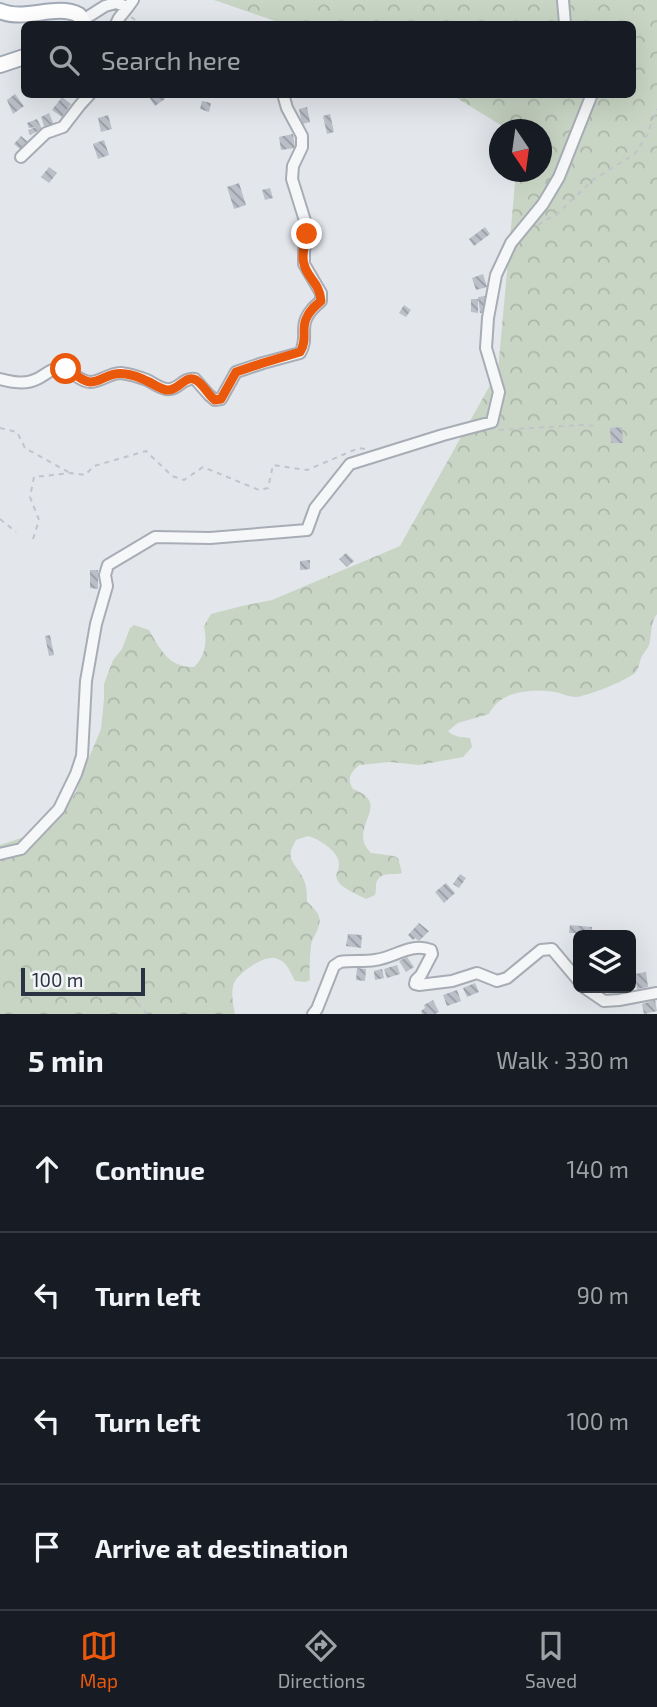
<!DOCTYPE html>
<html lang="en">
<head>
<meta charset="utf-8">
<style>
	body { margin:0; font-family:"Exo 2",sans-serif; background:#242831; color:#f1f3f6 }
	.controls { position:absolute; right:21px; bottom:21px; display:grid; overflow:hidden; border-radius:10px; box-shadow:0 7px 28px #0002 }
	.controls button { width:63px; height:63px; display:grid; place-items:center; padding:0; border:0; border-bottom:2px solid #363941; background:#171b24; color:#f1f3f6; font:35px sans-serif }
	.compass { position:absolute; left:489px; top:119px; width:63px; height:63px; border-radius:50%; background:#171b24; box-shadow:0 7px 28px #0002; rotate:167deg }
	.scale { position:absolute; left:21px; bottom:18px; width:124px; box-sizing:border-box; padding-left:7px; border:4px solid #2a3343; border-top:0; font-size:19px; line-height:24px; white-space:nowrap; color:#2a3343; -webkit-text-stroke:5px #f3f5f8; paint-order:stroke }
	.stop { position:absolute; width:21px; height:21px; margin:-16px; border:5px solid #ea580c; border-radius:50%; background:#fff }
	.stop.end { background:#ea580c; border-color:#fff; box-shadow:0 2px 7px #0008 }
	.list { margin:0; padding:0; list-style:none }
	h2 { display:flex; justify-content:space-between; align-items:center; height:91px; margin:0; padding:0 28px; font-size:30px }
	h2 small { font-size:23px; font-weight:400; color:#9ea1a6 }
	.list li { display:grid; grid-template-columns:46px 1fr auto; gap:21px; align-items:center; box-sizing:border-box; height:126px; padding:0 28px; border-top:2px solid #363941 }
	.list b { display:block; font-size:26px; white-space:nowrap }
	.list em { font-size:23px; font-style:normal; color:#9ea1a6 }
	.icon { flex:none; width:38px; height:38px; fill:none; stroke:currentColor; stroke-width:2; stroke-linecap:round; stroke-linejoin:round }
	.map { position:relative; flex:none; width:657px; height:1014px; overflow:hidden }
	.search { position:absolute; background:#171b24; box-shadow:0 7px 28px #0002; left:21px; right:21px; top:21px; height:77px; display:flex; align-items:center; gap:18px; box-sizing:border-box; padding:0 24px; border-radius:10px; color:#9ea1a6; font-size:26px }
	.sheet { height:595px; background:#171b24 }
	nav { display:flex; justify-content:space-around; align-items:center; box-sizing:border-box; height:98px; border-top:2px solid #363941; background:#171b24; font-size:19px; color:#9ea1a6 }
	nav a { display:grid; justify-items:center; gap:4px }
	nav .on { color:#ea580c }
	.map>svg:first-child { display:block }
	.forest { fill:url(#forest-crowns) }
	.building { fill:url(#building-back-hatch) }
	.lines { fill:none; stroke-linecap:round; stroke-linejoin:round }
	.minor-casing { stroke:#a8adb5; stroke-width:14 }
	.major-casing { stroke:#a2aab7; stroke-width:18 }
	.path { stroke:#c1c4ca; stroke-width:2; stroke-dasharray:5 5; stroke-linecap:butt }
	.minor { stroke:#f6f7f9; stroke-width:10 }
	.major { stroke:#fff; stroke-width:14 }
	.route { stroke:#ea580c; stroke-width:9 }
</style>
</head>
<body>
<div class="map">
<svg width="657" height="1014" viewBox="0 0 657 1014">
	<defs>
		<pattern id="forest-crowns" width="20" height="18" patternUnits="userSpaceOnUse" patternTransform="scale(1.75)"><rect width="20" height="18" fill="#c8d5c4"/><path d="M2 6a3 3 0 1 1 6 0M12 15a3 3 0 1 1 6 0" fill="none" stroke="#acb7aa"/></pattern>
		<pattern id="building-back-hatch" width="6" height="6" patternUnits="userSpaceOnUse" patternTransform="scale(1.75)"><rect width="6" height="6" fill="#babfc8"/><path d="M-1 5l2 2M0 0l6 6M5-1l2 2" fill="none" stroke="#979ca4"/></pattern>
	</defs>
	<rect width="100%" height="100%" fill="#e3e6eb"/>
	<!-- forest -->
	<path class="forest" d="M214,0H657V614C650,623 652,634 649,645C647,650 643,653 641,658C639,664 639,669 635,673C625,681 588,696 576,697C568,697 562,693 555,692C532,689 500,690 489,714L458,723L448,731C453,737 462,737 470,738L472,747L463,757L419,765L390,762L359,765C351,773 346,778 353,789C395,805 345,827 371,853L394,856L398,858L402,873C392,876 380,870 376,884C376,888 376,892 375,895L366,899C360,896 340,887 338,881C334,874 339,872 339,865C340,852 319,839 308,836L296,840C284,860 295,862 303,878C307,886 307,894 307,902C325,917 321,923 312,941C310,946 309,974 310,980L306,982L295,981C290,972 288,963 278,959C267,953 241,971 235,981C230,990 233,1004 235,1014H0V845L42,831L71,800L76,792L83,772L101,729L104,699V684L113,660L122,649L130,628L134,625L149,630C160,649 169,668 194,667C206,656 207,641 204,626L211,614L242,606L272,600L400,546L498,371L516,172H542V130L507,129L452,95L632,94V24H284Z"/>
	<!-- building -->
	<path class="building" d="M15,94L24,106L13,114L7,100Z
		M153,94H162L165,99L155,106L149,97Z
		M62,97L71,104L62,117L52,110Z
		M202,101L211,103L209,112L200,109Z
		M307,107L310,122L302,124L299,109Z
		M49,113L54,125L45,129L41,117Z
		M330,114L334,132L327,134L323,116Z
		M108,115L112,129L101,132L98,118Z
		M37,119L42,129L30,135L28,130L36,127L29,128L27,123Z
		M293,134L295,148L281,150L279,137Z
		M21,136L28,142L21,150L14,144Z
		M104,140L109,155L98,159L93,144Z
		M49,167L57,173L49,183L41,177Z
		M239,183L246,205L234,209L227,187Z
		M270,188L273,198L265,200L262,190Z
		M485,227L490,234L474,246L469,239Z
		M483,274L487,287L476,290L472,278Z
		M486,296L487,312L480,313L478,297Z
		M471,299H478V313L471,312Z
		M404,305L411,310L406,317L399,313Z
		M622,427L623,443H611L610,428Z
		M346,553L354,561L347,567L339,559Z
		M310,560V569L300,570V561Z
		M90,570H98V589L90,588Z
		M50,635L54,655L49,656L45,636Z
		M460,874L466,878L459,888L453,884Z
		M446,883L455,893L444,903L435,892Z
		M419,923L429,931L419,941L415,938L413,940L408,935Z
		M570,925L592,927V934L569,933Z
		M348,934L362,935L361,948L346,946Z
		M407,957L414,967L406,972L399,961Z
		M397,965L400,974L387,978L384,969Z
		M357,968L366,969L365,981L356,980Z
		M382,969L384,978L375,980L374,971Z
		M646,972L648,987L637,989L635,974Z
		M475,983L479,992L467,997L463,988Z
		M457,990L461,1001L447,1006L443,995Z
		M433,1000L439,1012L435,1014H422L421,1011L425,1008L424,1005Z
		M655,1000L657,1011L644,1014L642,1004Z"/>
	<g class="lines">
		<!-- minor casing -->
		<g class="minor-casing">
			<path id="minor" d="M563,0L565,24
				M83,20L105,6L116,3L128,7L133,0
				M116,24L119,18L128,7
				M21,157L46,133L63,127L80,105L90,94
				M0,379C12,382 25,385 37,379C44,376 49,370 56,369C71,366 76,381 90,382C101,382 109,373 121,373C129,374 139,377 147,380C153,383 159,388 166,389C179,391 182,377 195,379L209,395L215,400L221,399L236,372L263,363L300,353C308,340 301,330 306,319C309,311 315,306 321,301V293L304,264V251L307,234L306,224L292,179L293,166L302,147V136L287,108L283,94
				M0,854L21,849L59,809L76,774L82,756L86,681L96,624L107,586L105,575L108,565L155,537L210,538L307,530L315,508L350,464L443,435L492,422L499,392L486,348L488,318L496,275L511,243L543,204L559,177L592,94
				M585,988L604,1001L619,1000L657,993
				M313,1014L317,1009L334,966L340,962C351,960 363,962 375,960C394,958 411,942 431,950L432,954L421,975L416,980L415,984L419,985L452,981L477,973L497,981L507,978L541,950L552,949L578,980"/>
		</g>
		<!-- major casing -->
		<g class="major-casing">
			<path id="major" d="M0,11C25,22 56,3 79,15L84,24
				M0,65L24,57"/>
		</g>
		<!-- path -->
		<path class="path" d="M131,17L141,24
			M538,225L558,213L594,179L635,154L647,135L657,109
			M0,428L17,432L25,448L70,473
			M499,430L582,425L598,426
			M0,519L16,532
			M33,539L39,520L30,497L34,477L71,473L85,475L94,466L146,451L172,476L184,480L203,467L259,490L268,488L273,465L307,470L359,448L365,449
			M137,1003L147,1014"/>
		<!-- minor -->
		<use href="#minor" class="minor"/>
		<!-- major -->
		<use href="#major" class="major"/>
	</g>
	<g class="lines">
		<!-- route -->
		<path class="route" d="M66,369C75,372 80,381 90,382C102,382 109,371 126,374C133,375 141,378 147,381C154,384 160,389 167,390C179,391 185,374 196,380C204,385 208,395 215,400L221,399L236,372L263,363L300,352C308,340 301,330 306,319C309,311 315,306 321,301C320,283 307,278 304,264C301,255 305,243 307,234"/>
	</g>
</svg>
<div class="controls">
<button><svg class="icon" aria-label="layers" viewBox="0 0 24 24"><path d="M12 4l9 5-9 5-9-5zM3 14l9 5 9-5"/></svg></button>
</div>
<svg class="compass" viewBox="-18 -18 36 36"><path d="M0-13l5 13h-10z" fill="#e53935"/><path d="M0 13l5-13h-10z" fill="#9ea1a6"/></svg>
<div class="scale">100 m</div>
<div class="stop" style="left:66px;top:369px"></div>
<div class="stop end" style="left:307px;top:234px"></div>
<div class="search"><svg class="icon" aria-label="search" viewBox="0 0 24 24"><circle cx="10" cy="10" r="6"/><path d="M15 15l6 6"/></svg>Search here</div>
</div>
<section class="sheet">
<h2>5 min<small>Walk · 330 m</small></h2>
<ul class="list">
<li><svg class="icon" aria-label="ahead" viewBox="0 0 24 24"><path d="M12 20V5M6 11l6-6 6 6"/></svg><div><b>Continue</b></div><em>140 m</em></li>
<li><svg class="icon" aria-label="left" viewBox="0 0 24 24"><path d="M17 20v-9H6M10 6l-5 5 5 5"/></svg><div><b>Turn left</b></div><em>90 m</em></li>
<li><svg class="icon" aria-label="left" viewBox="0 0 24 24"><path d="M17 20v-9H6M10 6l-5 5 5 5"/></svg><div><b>Turn left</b></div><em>100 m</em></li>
<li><svg class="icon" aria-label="arrive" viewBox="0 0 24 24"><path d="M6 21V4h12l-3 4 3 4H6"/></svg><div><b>Arrive at destination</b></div></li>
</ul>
</section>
<nav>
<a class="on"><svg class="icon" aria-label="map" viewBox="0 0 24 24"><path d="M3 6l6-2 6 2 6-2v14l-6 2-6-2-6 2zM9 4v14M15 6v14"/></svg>Map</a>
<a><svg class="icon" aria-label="directions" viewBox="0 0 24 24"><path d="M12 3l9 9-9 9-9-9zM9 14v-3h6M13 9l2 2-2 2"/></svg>Directions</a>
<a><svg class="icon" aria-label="saved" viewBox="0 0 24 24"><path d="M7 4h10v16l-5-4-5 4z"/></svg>Saved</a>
</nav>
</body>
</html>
